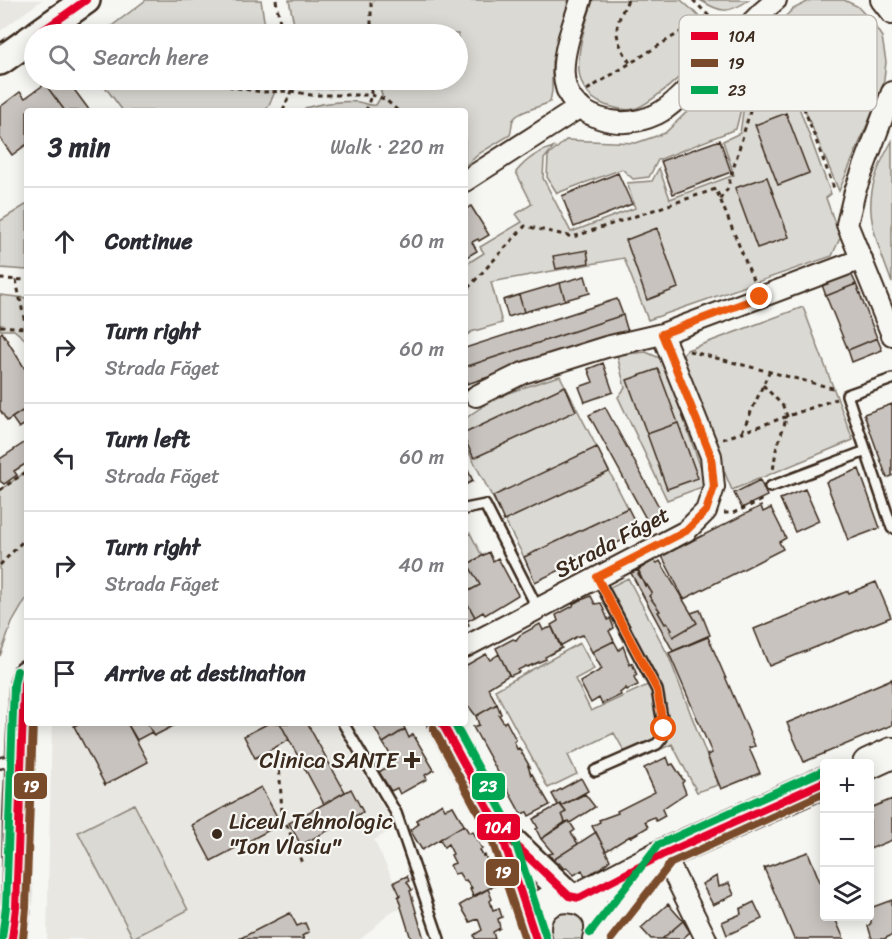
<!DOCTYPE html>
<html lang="en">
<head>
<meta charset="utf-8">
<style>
	body { margin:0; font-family:Sriracha,sans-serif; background:#f2f2f3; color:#2b2b33 }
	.controls { position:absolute; right:18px; bottom:18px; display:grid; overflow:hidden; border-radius:6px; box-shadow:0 3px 15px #0003 }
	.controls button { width:54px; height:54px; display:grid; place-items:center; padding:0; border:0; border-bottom:2px solid #e1e1e2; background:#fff; color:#2b2b33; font:30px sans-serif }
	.stop { position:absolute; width:18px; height:18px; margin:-14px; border:4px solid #ea580c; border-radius:50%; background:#fff }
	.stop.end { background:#ea580c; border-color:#fff; box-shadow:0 2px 6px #0008 }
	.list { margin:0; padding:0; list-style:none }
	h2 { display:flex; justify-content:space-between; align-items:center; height:78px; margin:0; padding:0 24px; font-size:26px }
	h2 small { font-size:20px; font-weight:400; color:#7c7c81 }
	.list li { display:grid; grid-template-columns:39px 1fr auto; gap:18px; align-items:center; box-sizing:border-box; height:108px; padding:0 24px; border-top:2px solid #e1e1e2 }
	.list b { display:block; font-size:22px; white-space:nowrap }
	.list p { margin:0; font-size:20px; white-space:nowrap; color:#7c7c81 }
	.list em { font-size:20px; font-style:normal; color:#7c7c81 }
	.icon { flex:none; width:33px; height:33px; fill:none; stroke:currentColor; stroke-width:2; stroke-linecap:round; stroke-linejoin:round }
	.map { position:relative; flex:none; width:892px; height:939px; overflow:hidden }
	.search { position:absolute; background:#fff; box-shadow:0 3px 15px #0003; left:24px; top:24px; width:444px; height:66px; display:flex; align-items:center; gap:15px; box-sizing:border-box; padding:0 21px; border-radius:33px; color:#7c7c81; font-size:22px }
	.panel { position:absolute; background:#fff; box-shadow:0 3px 15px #0003; left:24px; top:108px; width:444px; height:618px; border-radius:6px }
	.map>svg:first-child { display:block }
	.built { fill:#e8e7e2 }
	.green { fill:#dad9d3; stroke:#8a8278; stroke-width:1.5 }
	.building { fill:#c8c3be; stroke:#3b2a1e; stroke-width:1.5 }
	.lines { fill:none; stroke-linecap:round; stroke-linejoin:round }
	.lane-casing { stroke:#3b2a1e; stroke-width:14 }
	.street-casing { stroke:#3b2a1e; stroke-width:24 }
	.secondary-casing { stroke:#3b2a1e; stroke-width:32 }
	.primary-casing { stroke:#3b2a1e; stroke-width:34 }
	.path { stroke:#3b2a1e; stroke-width:3; stroke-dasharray:4.5 4.5; stroke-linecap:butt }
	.lane { stroke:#f6f6f2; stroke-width:9 }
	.street { stroke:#f6f6f2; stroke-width:20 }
	.secondary { stroke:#f6f6f2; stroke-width:27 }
	.primary { stroke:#f6f6f2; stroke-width:30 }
	.bus-1-casing { stroke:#f6f6f2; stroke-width:12 }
	.bus-2-casing { stroke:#f6f6f2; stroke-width:12 }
	.bus-3-casing { stroke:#f6f6f2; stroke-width:12 }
	.bus-1 { stroke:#e4002b; stroke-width:8 }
	.bus-2 { stroke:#7a4b2a; stroke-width:8 }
	.bus-3 { stroke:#00a651; stroke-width:8 }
	.route { stroke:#ea580c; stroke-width:8 }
	.poi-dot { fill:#3b2a1e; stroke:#f6f6f2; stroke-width:2 }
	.labels { text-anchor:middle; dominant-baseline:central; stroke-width:4.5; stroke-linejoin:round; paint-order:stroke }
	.street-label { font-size:22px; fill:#3b2a1e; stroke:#f6f6f2 }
	.poi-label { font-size:22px; fill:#3b2a1e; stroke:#f6f6f2; text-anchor:end }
	.key { fill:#f6f6f2; stroke:#beb9b2; stroke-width:1.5 }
	.key-label { font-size:16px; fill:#3b2a1e }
	.line-badge { stroke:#f6f6f2; stroke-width:2 }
	.badge-label { font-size:16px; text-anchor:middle; font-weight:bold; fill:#fff }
</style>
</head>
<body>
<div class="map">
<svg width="892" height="939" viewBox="0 0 892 939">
	<rect width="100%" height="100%" fill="#f6f6f2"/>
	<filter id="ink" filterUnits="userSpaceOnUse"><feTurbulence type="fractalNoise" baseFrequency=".0167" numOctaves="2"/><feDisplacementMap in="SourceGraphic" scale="12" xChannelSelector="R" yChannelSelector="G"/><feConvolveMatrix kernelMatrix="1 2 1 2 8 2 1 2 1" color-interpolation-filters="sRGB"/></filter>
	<g filter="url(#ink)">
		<!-- built -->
		<path class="built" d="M0,0H42L0,31Z
			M52,723H334L395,828L374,840L394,882L402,908L390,913L361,939H47Z"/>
		<!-- green -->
		<path class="green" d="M146,0H261L266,34H105V31Z
			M289,0H571L552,61V91L550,102C540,107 518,111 513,120C511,125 512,130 510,135L480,153L465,166V111H304L305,108C318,104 344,100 358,102C366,103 366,106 376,105L382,95L379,85L369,80L360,87L317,89L307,84L306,80H458V34H296Z
			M593,0H681C691,9 708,22 709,35C710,55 655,101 637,108C628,112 614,108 605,105C561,88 583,34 593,0Z
			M700,0H749C728,14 721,13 700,0Z
			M811,0H844L857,6L872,22L882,37L886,62L883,87L839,191L783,58L761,67L744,83L741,109L736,129L658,160L649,177L633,179L622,169L557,193L547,177L548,156L566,140L636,143L665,133L793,9Z
			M783,64L831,194L826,198L840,238L832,256L648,320L624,258L491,282L502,323L471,332L465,337V282L467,280L465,276V265L484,253L480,247L522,222L516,214L532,204L516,172C526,160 537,151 554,147L544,159L543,178L571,232L635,208L627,183L652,181L659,168L670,199L734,175L723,141L740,133C746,96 742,78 783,64Z
			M100,80H273L275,92L266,111H123Z
			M892,141V283C870,224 858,200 892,141Z
			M27,204V270L0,268V221Z
			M0,295L27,298V341L14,330H0Z
			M803,307L853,440L732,490L679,364L680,357L687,350Z
			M646,352L662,359L705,479L702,487L667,500L618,397L625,388L617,355Z
			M560,376L628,508L524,557L465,445V419C493,396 526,386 560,376Z
			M27,471V597L12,623L0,656V490Z
			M470,533L482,556L468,564L480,585L465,593V536Z
			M628,578L669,657L718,785L697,792L672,744L631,763L614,733L568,755L577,774L548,788L495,690L580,643L594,669L575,679L591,711L648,685L640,669L649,664L608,588Z
			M134,804L188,910L133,938L78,832Z
			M560,907L587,918V939H547L545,922Z"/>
		<!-- building -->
		<path class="building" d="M51,80H67L90,111H65L45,84Z
			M45,84L65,111H27V144L12,155L0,138V107L20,92L25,98Z
			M786,113L809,173L778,185L755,125Z
			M720,140L731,172L673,194L661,161Z
			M618,173L632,204L574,227L562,196Z
			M767,177L789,237L757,248L735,188Z
			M471,206L489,235L479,241L478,239L472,242L477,251L465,258V210Z
			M657,228L678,288L647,300L626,240Z
			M587,250L589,263L556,269L553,256Z
			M850,271L856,284L826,296L821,282Z
			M585,276L590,293L565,300L560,283Z
			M560,283L565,300L524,312L519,295Z
			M856,284L877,338L848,350L826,296Z
			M519,295L524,312L508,317L503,300Z
			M617,299L623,315L465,367V348Z
			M623,315L628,332L467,384L465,367Z
			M2,332L27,372V408L7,421L0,410V334Z
			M877,338L882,350L852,362L848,350Z
			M603,363L613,392L585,402L579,387L593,382L588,369Z
			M658,369L678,423L647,434L627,380Z
			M565,386L576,411L474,458L465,440V433Z
			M892,404V476L887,478L864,414Z
			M605,407L665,518L650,526L589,415Z
			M27,408V423L19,428L12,418Z
			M678,423L698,478L667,489L647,434Z
			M24,443L27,447V463L14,471L17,475L4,484L0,481V459Z
			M597,447L609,472L504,521L493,496Z
			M465,464L473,481L465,485Z
			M859,469L880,528L848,540L826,482Z
			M760,480L767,496L742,508L734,493Z
			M805,489L819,521L795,532L780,499Z
			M761,506L763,512L771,508L786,538L779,542L783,549L684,599L662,556Z
			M628,508L640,532L535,582L524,557Z
			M489,552L493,561L498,558L518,595L485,615L483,612L475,617L465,599V593L480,585L468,564Z
			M654,560L657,563L660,561L697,623L673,637L670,631L672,630L667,623L665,624L658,612L660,611L649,596L652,593L638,574L640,573L638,570Z
			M638,570L645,586L647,585L652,593L649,596L660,611L658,612L665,624L667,623L672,630L670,631L673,637L697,623L691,613L700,610L710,635L673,651L631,573Z
			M876,582L891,617L769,666L754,629L848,591L849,593Z
			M591,596L595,604L601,603L608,620L610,618L614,628L609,631L614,641L592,652L583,635L576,637L560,646L551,625L558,621L556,615L573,606L574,603Z
			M465,599L475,617L467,621L469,625L465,627Z
			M540,624L543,630L552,627L562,648L545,657L546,659L527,667L526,666L518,670L519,672L510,676L496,648L513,639L516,640L520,635Z
			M708,637L755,746L749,748L760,773L721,789L707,755L712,753L669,653Z
			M614,641L619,650L623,646L630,665L632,663L637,675L634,677L638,685L627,690L626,688L620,693L621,695L602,704L599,698L591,703L580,682L602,669L592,652Z
			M486,654L490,660L499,654L509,675L488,688L497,704L476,716L470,708L465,707V666Z
			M892,679V725L804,762L787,723Z
			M497,704L501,714L499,715L504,723L506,721L516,740L514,742L517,749L519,748L530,767L528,766L531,775L532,774L550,805L529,816L527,812L521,814L473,727L479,725L476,716Z
			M80,723H127L148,762L105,785L74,726Z
			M127,723H147L152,732L137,740Z
			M147,723H179L154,736Z
			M269,723H280L289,740L255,758L244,736Z
			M280,723H307L345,792L324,804Z
			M372,723H402L405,729L383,743Z
			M405,729L409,738L413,734L434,770L425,775L427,779L400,794L397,788L391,791L379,772L395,762L383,743Z
			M667,757L670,765L673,764L684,781L682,783L686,793L662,809L665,816L656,821L654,817L645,821L648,827L631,837L630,836L606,851L592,826L600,822L599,820L618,813L617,811L655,792L644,768Z
			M581,778L588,791L561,806L560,804L558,805L552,794Z
			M261,787L281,824L211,861L192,825Z
			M351,789L363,812L301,845L289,823Z
			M585,794L595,807L570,823L569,821L565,822L562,814L566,812L561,806Z
			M892,799V840L870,849V808Z
			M442,803L445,809L453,806L464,825L422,850L410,830L419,824L416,820Z
			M560,804L566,812L562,814L565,822L541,839L536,829L538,828L533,819Z
			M569,821L575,830L571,833L578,844L553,860L549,854L553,853L541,839Z
			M464,825L469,833L473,832L482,849L480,850L483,856L485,855L496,885L473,896L470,889L472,888L466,880L464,881L459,873L454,874L450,865L455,863L451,855L453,854L448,844L444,847L440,839Z
			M596,832L610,860L602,867L585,877L582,870L574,875L567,868L564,869L559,863L555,864L553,860Z
			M808,852L824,892V916H834L844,939H794L764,868Z
			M407,876L409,881L407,882L412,890L410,891L424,939H411L398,897L400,895L394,882Z
			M717,876L719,887L729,883L734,895L713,905L702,884Z
			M488,889L492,899L490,901L493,910L499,908L502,917L498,919L500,928L493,932L495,939H475L474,935L482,930L478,919L470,922L460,905Z
			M892,900V935L884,939H872L868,926L871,923L870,908Z
			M754,902L762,919L727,935L722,922L741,914L740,909Z
			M668,904L683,921L662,939H651L641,928Z
			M290,913L297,926L305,923L309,932L302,936L304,939H239Z
			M683,921L690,932L682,939H662Z"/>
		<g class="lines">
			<!-- lane casing -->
			<g class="lane-casing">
				<path id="lane" d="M866,451L892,528
					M770,487L866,451L847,395L892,379
					M465,509L485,505L538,609
					M343,723L396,813L439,939
					M0,763L17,759
					M595,771L657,744L662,738L664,729L657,690L597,577"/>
			</g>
			<!-- street casing -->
			<g class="street-casing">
				<path id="street" d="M581,0C568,41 542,98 599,118C619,125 638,123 657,114C674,105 688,88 701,74C722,53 742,32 762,12L776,0
					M881,0L892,14
					M892,92L855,191L847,224L892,335
					M465,181L580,107
					M476,396L523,373L606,347L662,334L862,259
					M465,647L686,531L706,511L714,487L711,456L662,334
					M664,854L706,939"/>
			</g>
			<!-- secondary casing -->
			<g class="secondary-casing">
				<path id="secondary" d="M38,34L86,0
					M0,61L34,37
					M442,723L500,830L534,929
					M503,833L569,896
					M12,939L16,908L18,813L24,684L27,674"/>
			</g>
			<!-- primary casing -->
			<g class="primary-casing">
				<path id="primary" d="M868,764L892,753
					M579,898L664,854L824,782
					M599,935L656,863
					M536,939C525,877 615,890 598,939"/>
			</g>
			<!-- path -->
			<path class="path" d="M276,0L282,34
				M628,0C613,29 613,35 630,63
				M693,0L708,15L717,32
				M89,33L90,34
				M371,34V0
				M741,57L802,103L835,191
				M211,80L232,87L262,92L291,91L311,95H371L385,99L398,111
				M587,90L708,15
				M802,103L869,100
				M283,111L291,91L289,80
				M366,111L371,95V80
				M720,199L727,190L761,74
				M0,279L27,280
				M16,280L27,332
				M468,288L525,226L573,237L716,189L754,282
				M0,326L25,328
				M689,351L836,389
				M763,385L783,406L787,416L776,450L773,471
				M742,432L769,372
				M723,439L836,399
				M0,490L27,471
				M724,513H733L765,499
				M0,565L27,537
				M279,762L282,813L302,863"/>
			<!-- lane -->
			<use href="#lane" class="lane"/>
			<!-- street -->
			<use href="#street" class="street"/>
			<!-- secondary -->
			<use href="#secondary" class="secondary"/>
			<!-- primary -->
			<use href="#primary" class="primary"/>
			<!-- bus-1 casing -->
			<g class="bus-1-casing">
				<path id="bus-1" d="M38,34L86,0
					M442,723L500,830L536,939
					M500,830L569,896L579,898L664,854L824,782
					M12,939L16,908L24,684L27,674"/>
			</g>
			<!-- bus-2 casing -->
			<g class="bus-2-casing">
				<path id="bus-2" d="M433,728L490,834L525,939
					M23,939L26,908L33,723
					M611,939L671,863L824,793"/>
			</g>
			<!-- bus-3 casing -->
			<g class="bus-3-casing">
				<path id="bus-3" d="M454,723L510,826L546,937
					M590,933L658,845L820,772
					M2,938L6,907L14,684L17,671"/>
			</g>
			<!-- bus-1 -->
			<use href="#bus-1" class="bus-1"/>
			<!-- bus-2 -->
			<use href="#bus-2" class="bus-2"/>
			<!-- bus-3 -->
			<use href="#bus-3" class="bus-3"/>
		</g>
	</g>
	<g class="lines" filter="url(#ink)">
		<!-- route -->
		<path class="route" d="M664,729L657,690L597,577L686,531L706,511L714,487L711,456L662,334L760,297"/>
	</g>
	<!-- markers -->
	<g class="poi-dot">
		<path d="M409 751h6v6h6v6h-6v6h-6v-6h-6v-6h6z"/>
		<circle cx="217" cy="834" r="6"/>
	</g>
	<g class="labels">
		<!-- street labels -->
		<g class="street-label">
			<text transform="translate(612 542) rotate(-28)">Strada Făget</text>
		</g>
		<!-- poi labels -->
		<g class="poi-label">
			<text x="398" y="760">Clinica SANTE</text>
			<text x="229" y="821" text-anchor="start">Liceul Tehnologic<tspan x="229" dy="25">"Ion Vlasiu"</tspan></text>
		</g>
	</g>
	<!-- legend -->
	<rect x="679" y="15" width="198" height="96" rx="9" class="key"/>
	<rect x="691" y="32" width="27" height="8" fill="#e4002b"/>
	<rect x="691" y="59" width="27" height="8" fill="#7a4b2a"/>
	<rect x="691" y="86" width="27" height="8" fill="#00a651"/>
	<g class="key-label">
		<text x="728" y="42">10A</text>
		<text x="728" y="69">19</text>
		<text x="728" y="96">23</text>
	</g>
	<g class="line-badge">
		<rect x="13" y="772" width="35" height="28" rx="6" fill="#7a4b2a"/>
		<rect x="471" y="772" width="35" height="29" rx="6" fill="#00a651"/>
		<rect x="476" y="813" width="45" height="28" rx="6" fill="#e4002b"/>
		<rect x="485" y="858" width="35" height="29" rx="6" fill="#7a4b2a"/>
	</g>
	<g class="badge-label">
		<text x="31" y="792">19</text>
		<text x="488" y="792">23</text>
		<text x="498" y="833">10A</text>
		<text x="503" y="878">19</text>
	</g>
</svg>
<div class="controls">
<button>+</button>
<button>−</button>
<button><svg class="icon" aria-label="layers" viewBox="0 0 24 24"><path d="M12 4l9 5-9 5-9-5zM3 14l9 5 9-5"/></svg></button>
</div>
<div class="stop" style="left:664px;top:729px"></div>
<div class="stop end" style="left:760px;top:297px"></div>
<div class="search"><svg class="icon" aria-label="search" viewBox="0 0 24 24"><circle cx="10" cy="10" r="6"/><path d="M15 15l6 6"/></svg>Search here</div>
<section class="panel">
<h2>3 min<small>Walk · 220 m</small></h2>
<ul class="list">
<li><svg class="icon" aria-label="ahead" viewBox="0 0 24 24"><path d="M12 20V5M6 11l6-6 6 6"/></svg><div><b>Continue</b></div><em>60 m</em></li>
<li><svg class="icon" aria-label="right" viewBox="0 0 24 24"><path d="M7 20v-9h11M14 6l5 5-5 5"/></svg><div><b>Turn right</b><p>Strada Făget</p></div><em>60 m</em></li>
<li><svg class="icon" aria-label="left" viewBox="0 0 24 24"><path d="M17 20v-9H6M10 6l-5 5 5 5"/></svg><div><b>Turn left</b><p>Strada Făget</p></div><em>60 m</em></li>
<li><svg class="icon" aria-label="right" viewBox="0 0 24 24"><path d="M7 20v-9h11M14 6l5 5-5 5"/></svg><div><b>Turn right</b><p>Strada Făget</p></div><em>40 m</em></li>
<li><svg class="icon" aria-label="arrive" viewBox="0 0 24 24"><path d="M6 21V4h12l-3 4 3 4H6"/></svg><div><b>Arrive at destination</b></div></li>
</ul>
</section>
</div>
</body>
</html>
